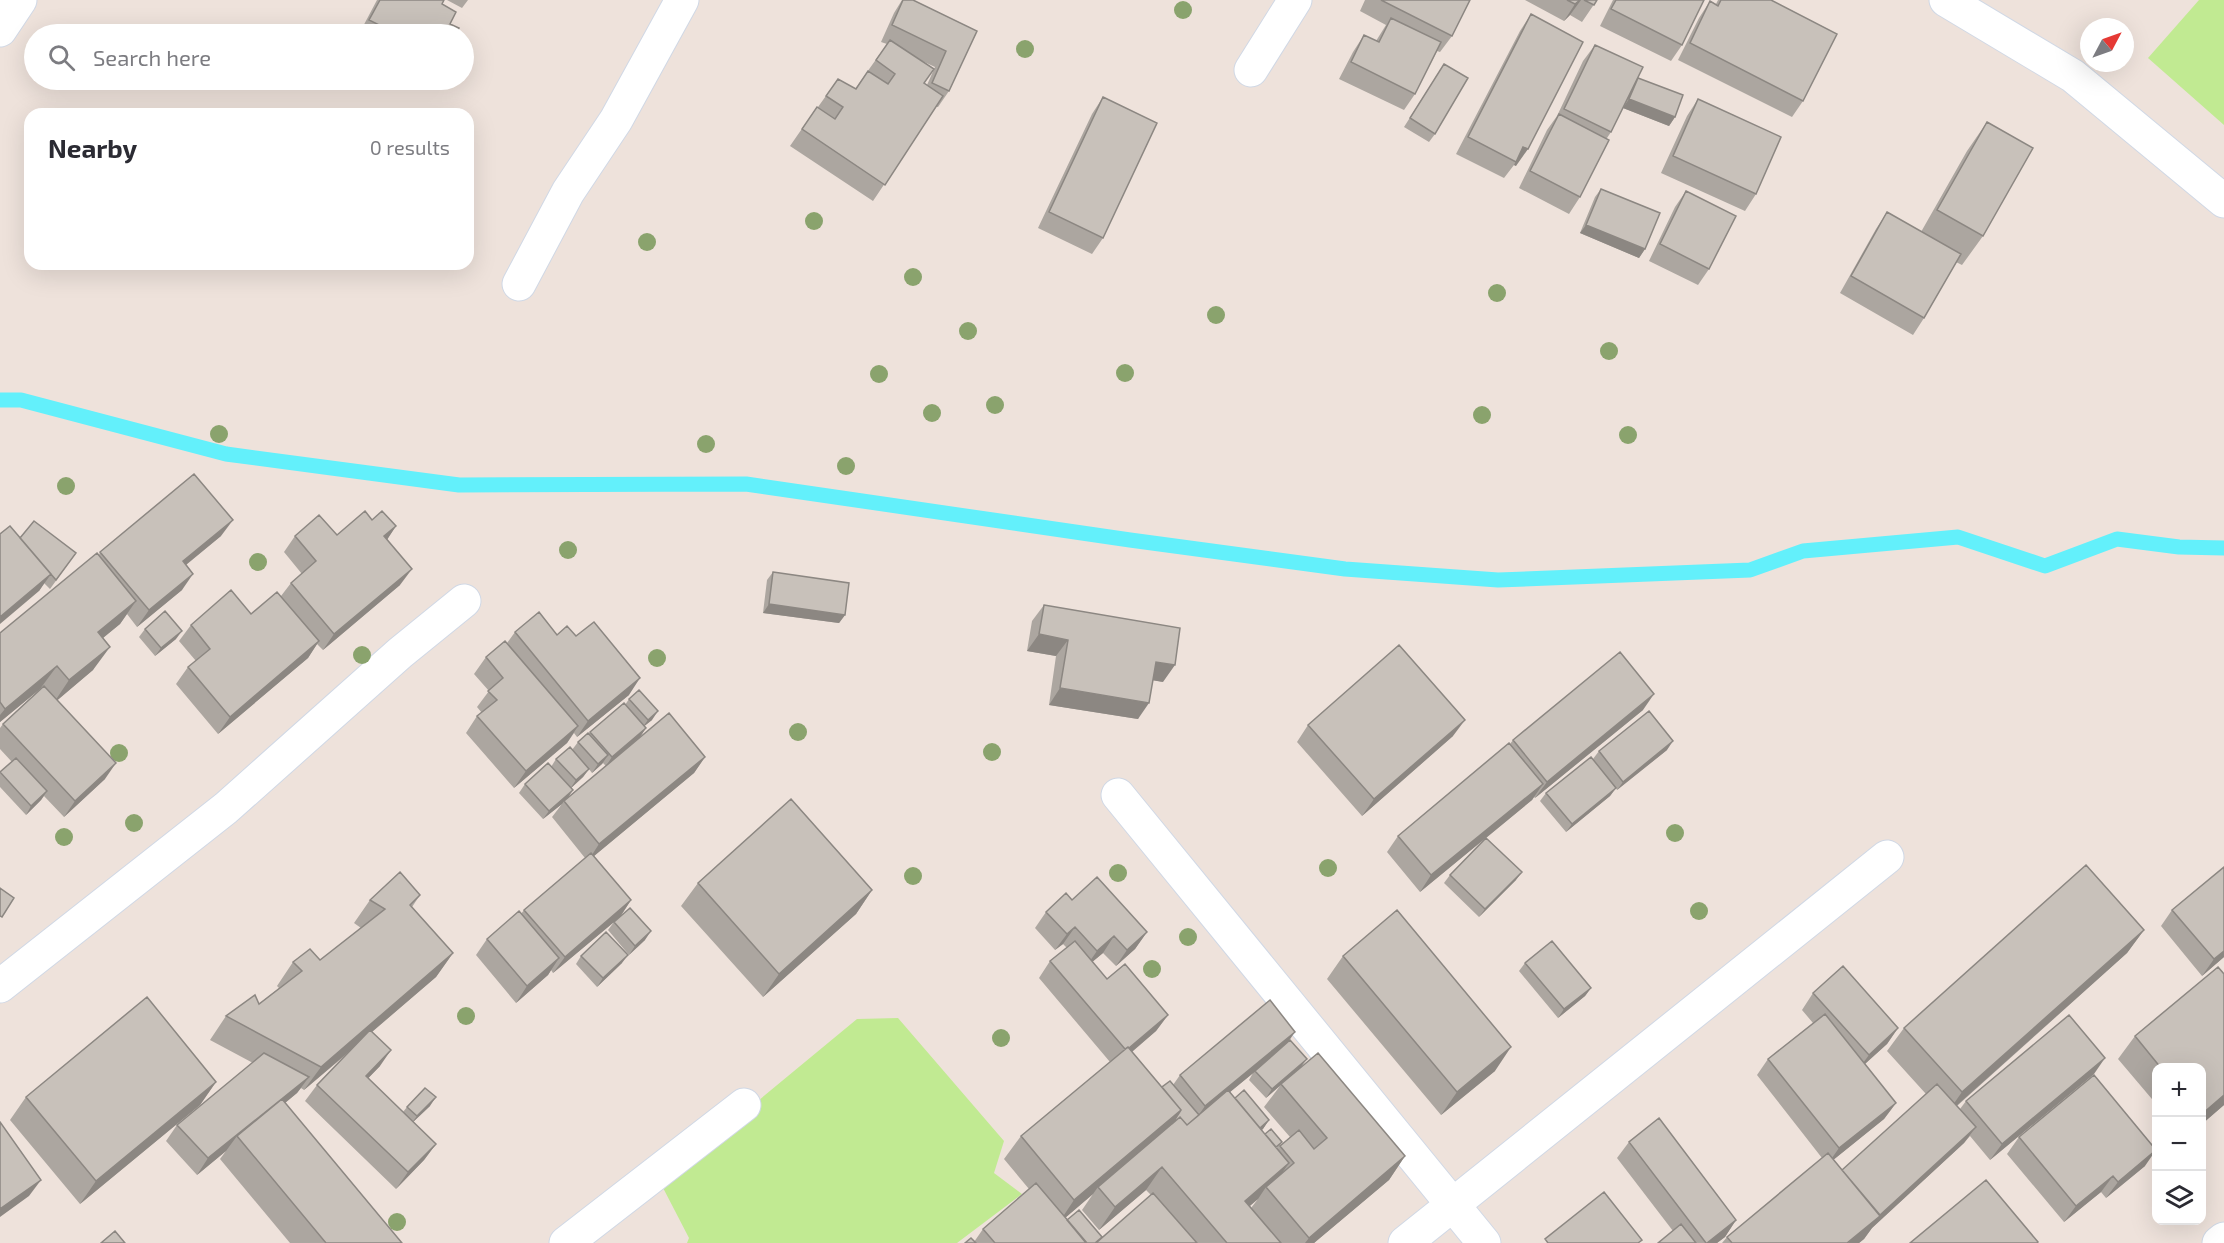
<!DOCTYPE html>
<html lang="en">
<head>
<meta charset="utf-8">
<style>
	body { margin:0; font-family:"Exo 2",sans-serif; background:#f2f2f3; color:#2b2b33 }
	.controls { position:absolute; right:18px; bottom:18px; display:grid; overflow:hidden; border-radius:12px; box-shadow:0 6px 24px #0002 }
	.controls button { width:54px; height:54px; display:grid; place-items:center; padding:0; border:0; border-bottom:2px solid #e1e1e2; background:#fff; color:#2b2b33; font:30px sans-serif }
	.compass { position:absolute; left:2080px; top:18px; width:54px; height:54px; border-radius:50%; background:#fff; box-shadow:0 6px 24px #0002; rotate:49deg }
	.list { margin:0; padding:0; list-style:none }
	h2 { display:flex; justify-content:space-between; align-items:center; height:78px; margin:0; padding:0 24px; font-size:26px }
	h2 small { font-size:20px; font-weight:400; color:#7c7c81 }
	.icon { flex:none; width:33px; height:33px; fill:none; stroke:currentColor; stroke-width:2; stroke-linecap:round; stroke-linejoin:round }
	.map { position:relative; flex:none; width:2224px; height:1243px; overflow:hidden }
	.search { position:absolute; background:#fff; box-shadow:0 6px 24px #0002; left:24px; top:24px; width:450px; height:66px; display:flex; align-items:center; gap:15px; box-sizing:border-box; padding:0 21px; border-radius:33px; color:#7c7c81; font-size:22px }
	.panel { position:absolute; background:#fff; box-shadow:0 6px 24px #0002; left:24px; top:108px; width:450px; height:162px; border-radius:18px }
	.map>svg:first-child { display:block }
	.green { fill:#c1ea92 }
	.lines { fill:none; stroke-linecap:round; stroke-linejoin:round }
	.stream { stroke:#63f0fb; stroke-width:15 }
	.minor-casing { stroke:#d0d8e5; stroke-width:35 }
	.tertiary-casing { stroke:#d0d8e5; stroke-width:35 }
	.minor { stroke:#fff; stroke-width:33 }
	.tertiary { stroke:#fff; stroke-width:33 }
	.tree { fill:#8aa36d }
	.wall { fill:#aca6a0; fill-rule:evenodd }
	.shaded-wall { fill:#8c8782 }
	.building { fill:#c8c1ba; stroke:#8c8782; stroke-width:1.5 }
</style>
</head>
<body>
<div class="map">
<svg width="2224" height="1243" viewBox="0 0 2224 1243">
	<rect width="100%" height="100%" fill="#eee2db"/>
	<!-- green -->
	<path class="green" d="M2199,0H2224V125L2148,58Z
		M898,1018L1004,1141L994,1173L1022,1194L957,1243H687L689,1238L660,1182L857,1019Z"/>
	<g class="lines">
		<!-- stream -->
		<path class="stream" d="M0,400H21L226,454L459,485L746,484L1130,540L1345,569L1498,580L1750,570L1803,551L1958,537L2045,566L2117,539L2179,547L2224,548"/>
		<!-- minor casing -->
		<g class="minor-casing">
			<path id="minor" d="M1946,0L2073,76L2224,201
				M0,30L20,0
				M1251,70L1295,0
				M519,284L568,192L616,120L682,0
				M1118,795L1484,1243
				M0,986L226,808L400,653L464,601
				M566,1243L744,1105
				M1405,1243L1887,857"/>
		</g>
		<!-- tertiary casing -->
		<g class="tertiary-casing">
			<path id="tertiary" d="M2219,1243L2224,1239"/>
		</g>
		<!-- minor -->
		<use href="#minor" class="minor"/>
		<!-- tertiary -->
		<use href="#tertiary" class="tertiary"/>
	</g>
	<!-- trees -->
	<g class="tree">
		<circle cx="1183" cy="10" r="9"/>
		<circle cx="1025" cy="49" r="9"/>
		<circle cx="814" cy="221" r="9"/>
		<circle cx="647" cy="242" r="9"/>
		<circle cx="913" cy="277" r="9"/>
		<circle cx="1497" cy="293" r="9"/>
		<circle cx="1216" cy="315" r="9"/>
		<circle cx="968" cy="331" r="9"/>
		<circle cx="1609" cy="351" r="9"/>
		<circle cx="1125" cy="373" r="9"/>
		<circle cx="879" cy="374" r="9"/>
		<circle cx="995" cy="405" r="9"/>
		<circle cx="932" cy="413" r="9"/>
		<circle cx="1482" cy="415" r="9"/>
		<circle cx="219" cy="434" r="9"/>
		<circle cx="1628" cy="435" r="9"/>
		<circle cx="706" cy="444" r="9"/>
		<circle cx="846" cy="466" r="9"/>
		<circle cx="66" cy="486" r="9"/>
		<circle cx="568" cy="550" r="9"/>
		<circle cx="258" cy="562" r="9"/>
		<circle cx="362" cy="655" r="9"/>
		<circle cx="657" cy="658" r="9"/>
		<circle cx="798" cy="732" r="9"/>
		<circle cx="992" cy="752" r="9"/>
		<circle cx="119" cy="753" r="9"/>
		<circle cx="134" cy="823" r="9"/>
		<circle cx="1675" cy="833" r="9"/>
		<circle cx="64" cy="837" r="9"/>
		<circle cx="1328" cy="868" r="9"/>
		<circle cx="1118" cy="873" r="9"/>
		<circle cx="913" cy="876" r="9"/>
		<circle cx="1699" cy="911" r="9"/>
		<circle cx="1188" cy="937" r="9"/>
		<circle cx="1152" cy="969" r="9"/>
		<circle cx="466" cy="1016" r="9"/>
		<circle cx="1001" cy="1038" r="9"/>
		<circle cx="397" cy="1222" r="9"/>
	</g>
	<!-- wall -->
	<path class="wall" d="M377,0H444L442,4L455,34H359Z
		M447,0H468L462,8Z
		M902,0H913L977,31L949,91L938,107H936L873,201L790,146L817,107H818L838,79L855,89L887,44L881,42L894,13ZM920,60L935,67L927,85L924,83Z
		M1365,0H1470L1452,36L1440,52L1437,51L1415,94L1404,110L1339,79L1353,52L1364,35L1376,41L1386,25L1360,11Z
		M1525,0H1597L1582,22L1570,15L1564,21Z
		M1613,0H1704L1682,45L1671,61L1600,26Z
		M1718,0H1771L1803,101L1792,117L1678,60L1699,18L1710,1L1716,4Z
		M1531,14L1516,166L1514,165L1504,178L1456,154L1520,31Z
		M1595,45L1638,78L1675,117L1669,126L1623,108L1611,132L1607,138L1580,197L1569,214L1519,188L1547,130L1557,116L1583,61Z
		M1444,64L1435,134L1429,142L1404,127Z
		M1103,97V238L1092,254L1038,228L1092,114Z
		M1698,99L1756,194L1745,211L1661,173L1687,116Z
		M1987,122L1983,236L1962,265L1956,262L1924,318L1913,335L1840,293L1876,229L1887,212L1921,232L1967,151Z
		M1601,189L1645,249L1639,258L1580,233L1595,197Z
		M1686,191L1709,269L1698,285L1649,261L1675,207Z
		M372,520L396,526L387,539L400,585L323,650L317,644L308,658L218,734L176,684L188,667L196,661L179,641L191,625L251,614L281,596L291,583L302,574L284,552L295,536L337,535Z
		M221,536L186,565L182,590L137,627L127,614L120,624L103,638L93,670L57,700L105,779L64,817L44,796L41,800L26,815L0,787V772L12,762L0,749V728L3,724L40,689L0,722V633L99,555L100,552Z
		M20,538L76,553L50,589L44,583L39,591Z
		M773,572L845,615L839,623L763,613L767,580Z
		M1044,605L1163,682L1153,680L1138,719L1049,705L1056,656L1027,651L1032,621Z
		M145,629L176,639L155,656L139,637Z
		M515,632L557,635L629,695L577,737L574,733L567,743L514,788L466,733L477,716L482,713L477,707L489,691L474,674L486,657L507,643Z
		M629,699L652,720L644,726L646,728L640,737L619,755L705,757L694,773L594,856L631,900L620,917L553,973L551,970L548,975L516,1003L476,955L487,939L521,914L524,910L585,858L552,817L562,804L543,819L519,793L525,784L551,767L556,759L572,750L578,742L625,705ZM603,763L606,766L569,796L571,788L583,777L589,769L592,773Z
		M1643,710L1535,798L1534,797L1532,800L1486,838L1516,880L1479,917L1444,883L1450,875L1485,838L1420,892L1387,852L1398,836L1510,744L1513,740Z
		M1308,725L1453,736L1362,816L1297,742Z
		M1667,750L1617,790L1616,788L1610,796L1566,832L1540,801L1546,793L1593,759L1599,751Z
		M2224,867V957L2202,976L2161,926L2172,910Z
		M698,883L872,890L856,914L763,997L681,906Z
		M420,895L412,907L453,953L436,977L372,1032L380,1066L368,1078L403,1112L407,1107L430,1106L413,1122L436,1144L424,1160L396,1189L305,1101L317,1085L348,1053L304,1090L301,1088L297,1093L285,1103L402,1243H290L220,1159L226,1151L197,1175L166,1141L177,1125L253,1063L210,1040L226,1016L259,1004L279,988L277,986L293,962L320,960L361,928L354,923L370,900Z
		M1072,900L1147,932L1135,949L1116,966L1103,953L1092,962L1107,979L1168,1015L1156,1031L1132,1052L1162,1087L1173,1085L1180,1075L1290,1040L1301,1067L1405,1156L1389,1180L1314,1243H965L974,1242L983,1229L1029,1189L1004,1159L1021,1136L1110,1062L1039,978L1050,961L1067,948L1063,944L1055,950L1035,928L1046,912ZM1253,1073L1249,1080L1266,1098L1280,1086L1264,1107L1290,1137L1280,1146L1278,1149L1282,1142L1265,1134L1262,1130L1269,1120L1235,1098L1230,1092ZM1146,1190L1151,1195L1100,1240L1067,1220L1065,1218L1093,1194L1082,1210L1099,1230ZM1258,1199L1251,1208L1250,1206Z
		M614,922L645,940L629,955L608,930Z
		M2144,930L2127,953L1957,1106L1960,1109L1966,1101L2094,1074L1990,1160L1970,1136L1964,1143L1872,1228L1864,1239L1859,1243H1722L1727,1237L1822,1158L1757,1075L1768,1059L1813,1023L1802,1010L1813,993L1898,1028L1887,1044L1865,1064L1896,1103L1884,1119L1833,1160L1842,1170L1926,1094L1887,1051L1904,1028Z
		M581,956L622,963L597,987L576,964Z
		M1343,956L1495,1071L1441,1115L1327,979Z
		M1525,963L1591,988L1585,996L1558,1018L1519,971Z
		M2218,967L2224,974V1105L2202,1124V1068H2157V1105L2118,1059L2135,1036Z
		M216,1082L200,1105L80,1204L10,1120L26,1097Z
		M2019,1137L2145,1166L2106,1198L2101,1192L2064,1222L2007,1154Z
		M1629,1142L1736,1220L1725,1237L1717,1243H1658L1673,1231L1617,1158Z"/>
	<!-- shaded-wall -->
	<path class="shaded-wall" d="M1581,0L1570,15L1564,21L1575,4Z
		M1629,99L1675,117L1669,126L1623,108Z
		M1523,147L1528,149L1516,166L1514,165Z
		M1586,225L1645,249L1639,258L1580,233Z
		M233,520L221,536L171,577L183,561Z
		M396,526L385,543L384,536Z
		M412,569L400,585L323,650L334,634Z
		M51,574L39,591L0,624V617Z
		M193,574L182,590L137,627L149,610Z
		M136,601L120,624L82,655L98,632Z
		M769,604L845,615L839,623L763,613Z
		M182,631L176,639L155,656L161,648Z
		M1039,634L1068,640L1056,656L1027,651Z
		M319,641L308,658L218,734L230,717Z
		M110,647L93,670L53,704L69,680Z
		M1156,662L1175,665L1163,682L1145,679Z
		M57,666L40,689L0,722V715L5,709Z
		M640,678L629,695L577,737L588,721Z
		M1060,688L1149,703L1138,719L1049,705Z
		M1654,694L1643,710L1535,798L1547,782Z
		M658,711L652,720L642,728L648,720Z
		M1465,720L1453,736L1362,816L1374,799Z
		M578,726L567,743L514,788L526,771Z
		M646,728L640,737L606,766L612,757Z
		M1673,741L1667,750L1617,790L1623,782Z
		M608,755L602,764L592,773L598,764Z
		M705,757L694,773L588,861L599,844Z
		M116,763L105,779L64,817L75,801Z
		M589,769L583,777L570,789L576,780Z
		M1543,784L1532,800L1420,892L1431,875Z
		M1616,788L1610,796L1566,832L1572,824Z
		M573,790L567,799L564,801L562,804L543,819L549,811Z
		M47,791L41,800L26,815L31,806Z
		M1522,872L1516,880L1479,917L1485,909Z
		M872,890L856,914L763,997L779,974Z
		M631,900L620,917L553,973L565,957Z
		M1075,927L1063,944L1055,950L1067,934Z
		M2144,930L2127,953L1945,1116L1962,1092Z
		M651,931L645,940L629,955L635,946Z
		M1147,932L1135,949L1116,966L1127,950Z
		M1114,936L1103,953L1085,968L1097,951Z
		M2224,951V957L2202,976L2214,959Z
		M453,953L436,977L304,1090L321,1067Z
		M628,955L622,963L597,987L603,978Z
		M559,958L548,975L516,1003L527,986Z
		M1591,988L1585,996L1558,1018L1564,1009Z
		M1168,1015L1156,1031L1114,1067L1126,1051Z
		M1898,1028L1887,1044L1857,1071L1869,1055Z
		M1295,1032L1284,1048L1197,1119H1196L1205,1106Z
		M1511,1047L1495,1071L1441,1115L1457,1092Z
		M391,1050L380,1066L355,1092L366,1076Z
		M2105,1058L2094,1074L1990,1160L2002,1144Z
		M1307,1059L1301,1067L1266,1098L1272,1089Z
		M309,1077L297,1093L240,1140L237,1136L226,1151L197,1175L208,1158Z
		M216,1082L200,1105L80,1204L96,1181Z
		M2224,1095V1105L2202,1124V1114Z
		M436,1097L430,1106L411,1124L417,1116Z
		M1896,1103L1884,1119L1827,1165L1839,1148Z
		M1181,1110L1165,1134L1098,1187L1093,1194L1058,1224L1074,1200Z
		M1269,1120L1263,1129L1254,1136L1260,1128Z
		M1976,1127L1964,1143L1872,1228L1864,1239L1859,1243H1848Z
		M436,1144L424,1160L396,1189L408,1172Z
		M2156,1150L2145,1166L2106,1198L2118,1182Z
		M1405,1156L1389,1180L1314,1243H1305L1309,1238Z
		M1289,1163L1273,1186L1266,1187L1258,1199L1228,1224L1245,1201Z
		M1162,1167L1146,1190L1099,1230L1115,1207Z
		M2113,1176L2101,1192L2064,1222L2076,1206Z
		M41,1180L29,1196L0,1217V1209Z
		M1736,1220L1725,1237L1717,1243H1707Z"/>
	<!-- building -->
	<path class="building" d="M380,0H444L442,4L456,12L450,24L459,28L455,34H397L369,20Z
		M903,0H913L977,31L949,91L932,83L946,51L892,25Z
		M1381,0H1470L1452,36Z
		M1567,0H1580L1575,4Z
		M1584,0H1597L1594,5Z
		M1616,0H1704L1682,45L1611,9Z
		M1721,0H1771L1837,34L1803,101L1690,43L1710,1L1718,6Z
		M1531,14L1583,42L1528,149L1523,147L1516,162L1468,137Z
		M1391,18L1441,42L1415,94L1351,62L1364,35L1379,42Z
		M890,40L934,69L924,83L943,96L885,185L802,129L817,107L835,119L843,107L826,96L838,79L856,89L868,71L888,84L895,74L876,60Z
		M1595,45L1643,67L1611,132L1564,109Z
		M1444,64L1468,78L1435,134L1410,118Z
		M1638,78L1683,95L1675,117L1629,99Z
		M1103,97L1157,123L1103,238L1049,212Z
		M1698,99L1781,137L1756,194L1673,156Z
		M1559,114L1609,140L1580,197L1530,171Z
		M1987,122L2033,148L1983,236L1937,210Z
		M1601,189L1660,213L1645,249L1586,225Z
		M1686,191L1736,216L1709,269L1660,244Z
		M1887,212L1961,254L1924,318L1851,276Z
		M194,474L233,520L183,561L193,574L149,610L100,552Z
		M365,511L372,520L382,511L396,526L384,536L412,569L334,634L291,583L316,561L295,536L319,515L337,535Z
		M34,521L76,553L56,580L20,538Z
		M10,526L51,574L0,617V534Z
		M97,553L136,601L98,632L110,647L69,680L57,666L5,709L0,702V633Z
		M773,572L849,583L845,615L769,604Z
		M231,590L251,614L277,592L319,641L230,717L188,667L210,649L191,625Z
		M1044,605L1180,628L1175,665L1156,662L1149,703L1060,688L1068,640L1039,634Z
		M165,611L182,631L161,648L145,629Z
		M539,612L557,635L567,626L576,636L594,622L640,678L588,721L515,632Z
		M505,641L578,726L526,771L477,716L497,700L488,691L503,678L486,657Z
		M1399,645L1465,720L1374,799L1308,725Z
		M1620,652L1654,694L1547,782L1513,740Z
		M44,686L116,763L75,801L3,724Z
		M639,690L658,711L648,720L629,699Z
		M624,703L646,728L612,757L590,732Z
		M1649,711L1673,741L1623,782L1599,751Z
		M669,713L705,757L599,844L564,801Z
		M588,733L608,755L598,764L578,742Z
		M1509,743L1543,784L1431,875L1398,836Z
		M570,747L589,769L576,780L556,759Z
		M1591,757L1616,788L1572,824L1546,793Z
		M16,758L47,791L31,806L0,772Z
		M548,763L573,790L549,811L525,784Z
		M791,799L872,890L779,974L698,883Z
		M1486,838L1522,872L1485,909L1450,875Z
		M591,853L631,900L565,957L524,910Z
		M2086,865L2144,930L1962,1092L1904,1028Z
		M2224,867V951L2214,959L2172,910Z
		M400,872L420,895L410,905L453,953L321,1067L226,1016L255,995L259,1004L302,971L293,962L310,949L320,960L385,909L370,900Z
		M1097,877L1147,932L1127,950L1114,936L1097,951L1075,927L1067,934L1046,912L1066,893L1072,900Z
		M0,888L14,898L2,917L0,916Z
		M630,908L651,931L635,946L614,922Z
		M1397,910L1511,1047L1457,1092L1343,956Z
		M519,911L559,958L527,986L487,939Z
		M606,932L628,955L603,978L581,956Z
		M1075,941L1107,979L1125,964L1168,1015L1129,1048L1128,1047L1125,1049L1050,961Z
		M1552,941L1591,988L1564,1009L1525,963Z
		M1843,966L1898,1028L1869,1055L1813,993Z
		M2218,967L2224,974V1095L2202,1114V1068H2161L2135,1036Z
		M147,997L216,1082L96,1181L26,1097Z
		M1270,1000L1295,1032L1205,1106L1180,1075Z
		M1825,1014L1896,1103L1839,1148L1768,1059Z
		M2069,1015L2105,1058L2002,1144L1966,1101Z
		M370,1030L391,1050L366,1076L436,1144L408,1172L317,1085Z
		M1290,1040L1307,1059L1272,1089L1255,1071Z
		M1128,1047L1181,1110L1074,1200L1021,1136Z
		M264,1053L309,1077L208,1158L177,1125Z
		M1318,1053L1405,1156L1309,1238L1266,1187L1294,1163L1280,1146L1299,1130L1314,1149L1327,1138L1281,1084Z
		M2094,1075L2156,1150L2118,1182L2113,1176L2076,1206L2019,1137Z
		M1170,1081L1199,1115L1187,1125L1180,1117L1172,1124L1181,1110L1162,1087Z
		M1937,1084L1976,1127L1880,1215L1842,1170Z
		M425,1088L436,1097L417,1116L407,1107Z
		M1228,1090L1289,1163L1245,1201L1281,1243H1227L1162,1167L1115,1207L1098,1187L1180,1117L1187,1125Z
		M1244,1090L1269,1120L1260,1128L1235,1098Z
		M282,1099L402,1243H326L237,1136Z
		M1659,1118L1736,1220L1707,1243H1706L1629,1142Z
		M0,1122L41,1180L0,1209Z
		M1271,1129L1282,1142L1276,1147L1265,1134Z
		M1828,1153L1880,1216L1847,1243H1732L1727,1237Z
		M1986,1180L2038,1242L2037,1243H1910Z
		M1036,1183L1087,1243H995L983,1229Z
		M1604,1192L1642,1240L1638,1243H1548L1545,1239Z
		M1153,1193L1197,1243H1096Z
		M1079,1210L1102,1237L1095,1243H1086L1067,1220Z
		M1681,1224L1696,1243H1658Z
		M115,1231L125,1243H101Z
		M971,1238L976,1243H965Z"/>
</svg>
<div class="controls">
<button>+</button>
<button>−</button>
<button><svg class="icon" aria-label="layers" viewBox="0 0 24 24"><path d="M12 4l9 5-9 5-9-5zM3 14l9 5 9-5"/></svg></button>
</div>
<svg class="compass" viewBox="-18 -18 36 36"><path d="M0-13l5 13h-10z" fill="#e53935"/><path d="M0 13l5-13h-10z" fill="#7c7c81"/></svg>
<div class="search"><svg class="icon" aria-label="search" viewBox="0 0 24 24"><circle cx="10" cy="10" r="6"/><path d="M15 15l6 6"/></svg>Search here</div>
<section class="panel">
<h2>Nearby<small>0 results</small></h2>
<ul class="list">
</ul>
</section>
</div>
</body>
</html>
